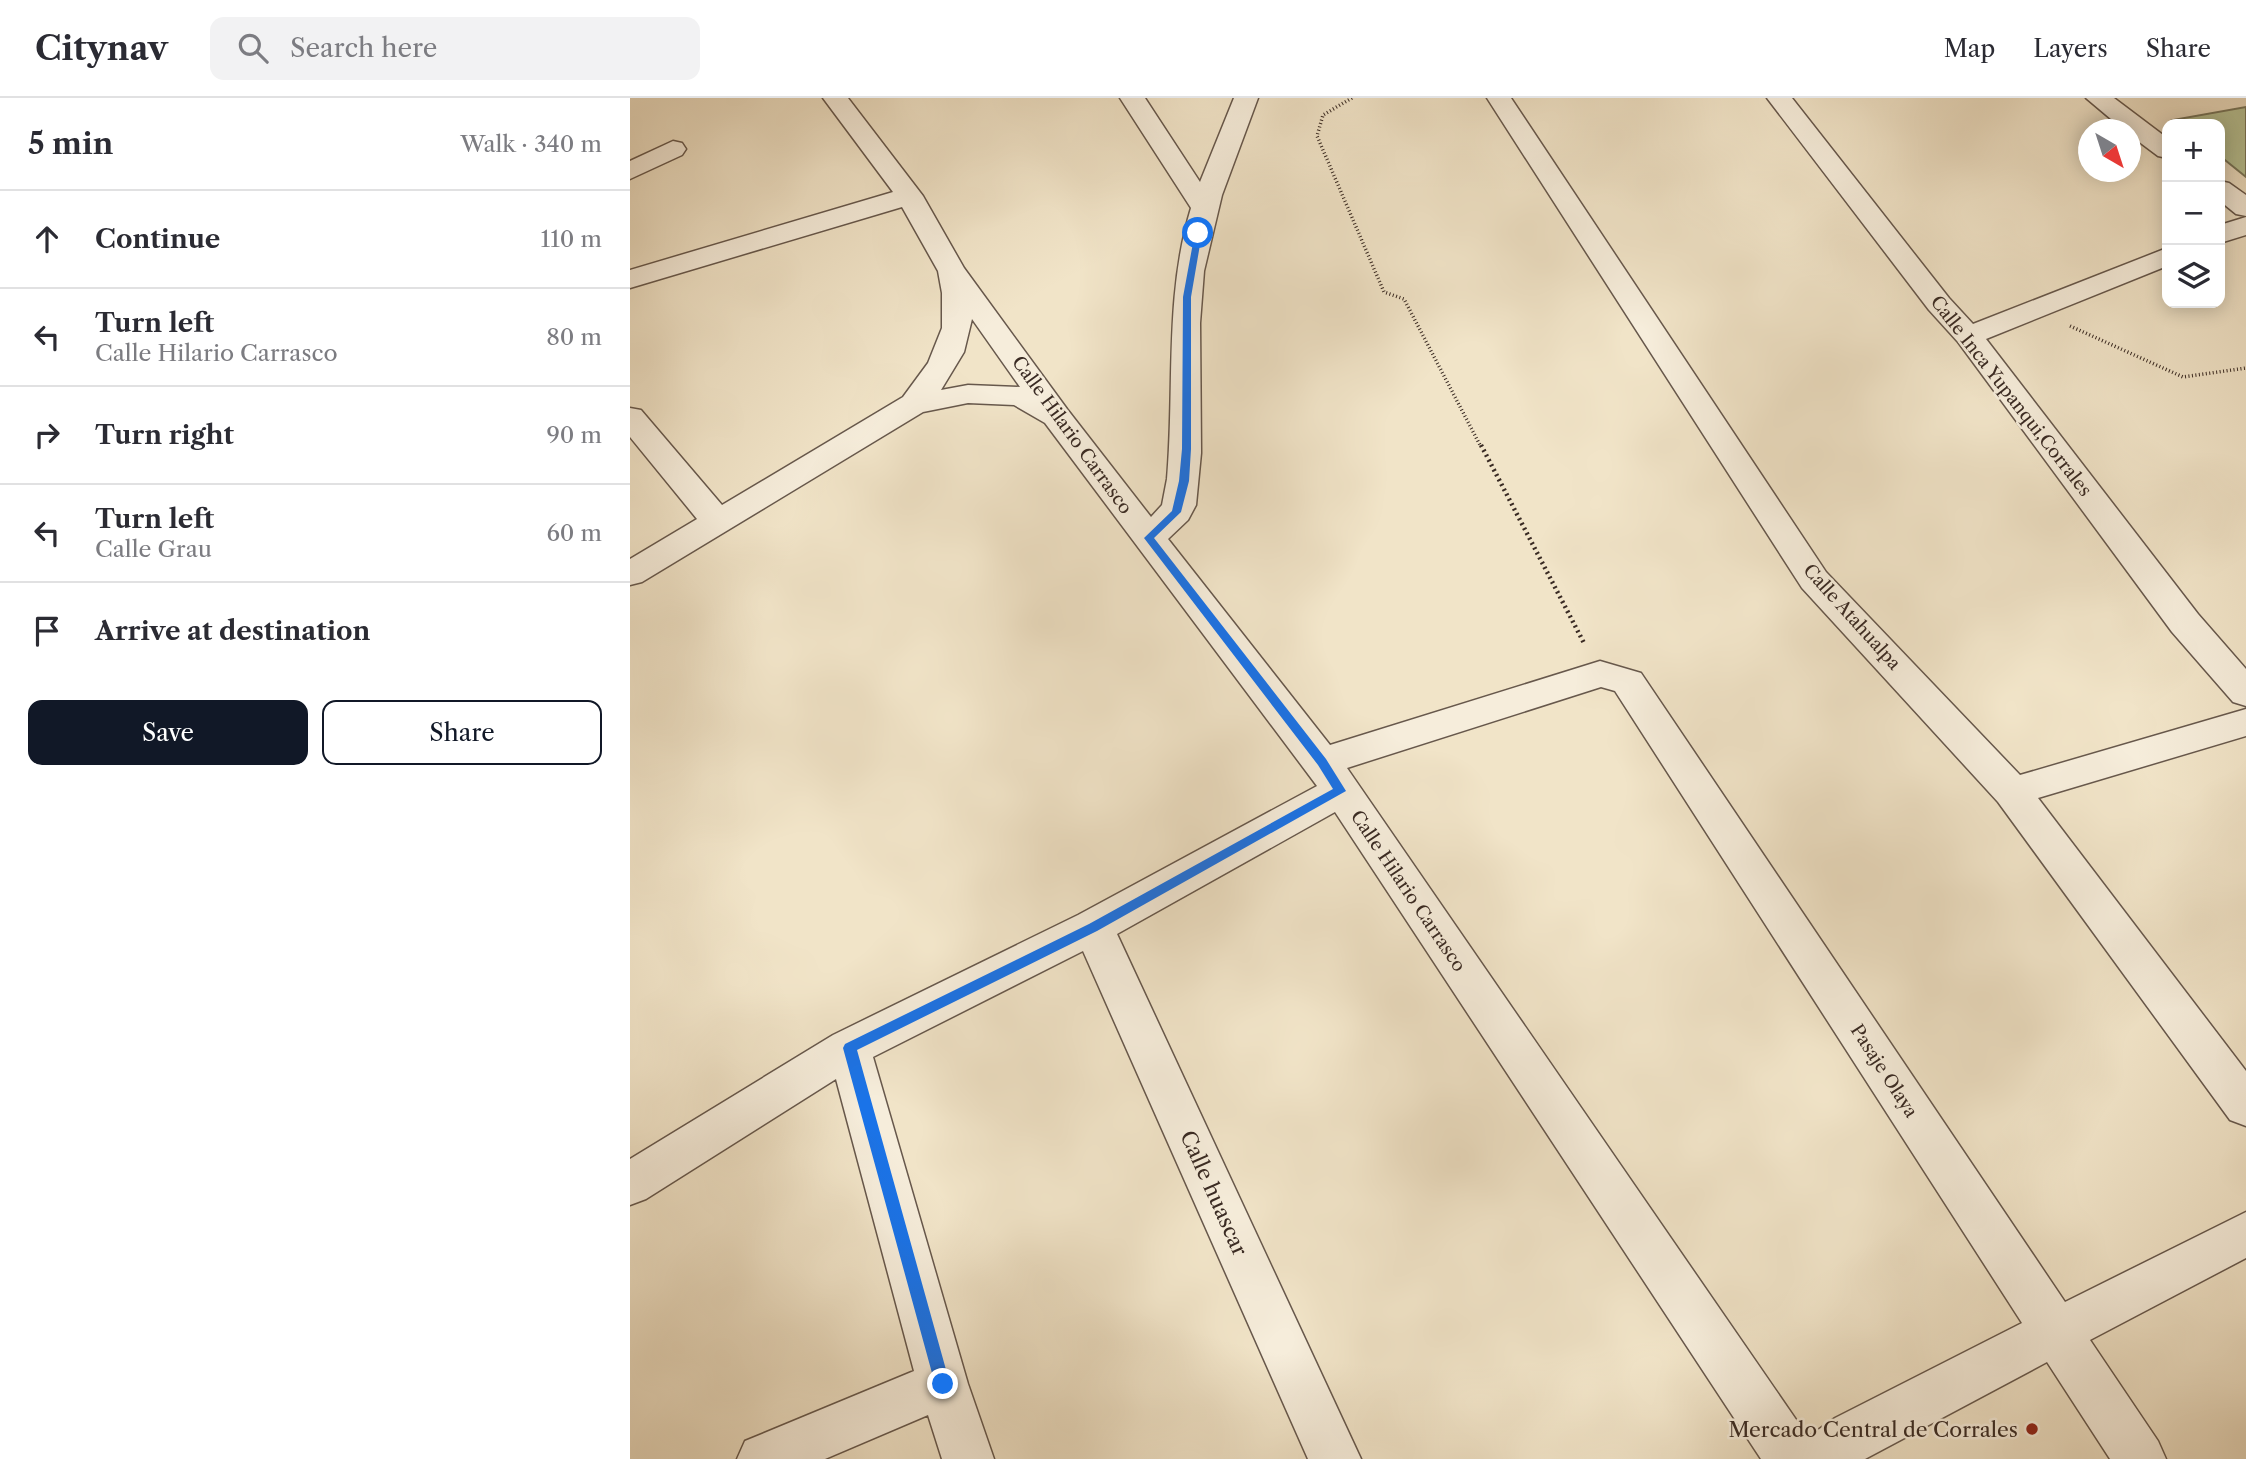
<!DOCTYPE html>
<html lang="en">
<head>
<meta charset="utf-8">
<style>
	body { margin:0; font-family:"Libre Caslon Text",serif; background:#f2f2f3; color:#2b2b33 }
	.controls { position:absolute; right:21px; top:21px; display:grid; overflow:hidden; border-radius:14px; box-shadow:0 4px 18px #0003 }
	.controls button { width:63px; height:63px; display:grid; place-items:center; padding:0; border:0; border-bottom:2px solid #e1e1e2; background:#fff; color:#2b2b33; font:35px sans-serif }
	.compass { position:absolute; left:1448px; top:21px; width:63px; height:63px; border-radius:50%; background:#fff; box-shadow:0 4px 18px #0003; rotate:141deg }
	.stop { position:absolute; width:21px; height:21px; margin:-16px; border:5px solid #1a73e8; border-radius:50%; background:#fff }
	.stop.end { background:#1a73e8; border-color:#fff; box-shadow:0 2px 7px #0008 }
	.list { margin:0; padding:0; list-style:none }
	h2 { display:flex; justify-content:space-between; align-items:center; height:91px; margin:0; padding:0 28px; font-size:30px }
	h2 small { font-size:23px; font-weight:400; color:#7c7c81 }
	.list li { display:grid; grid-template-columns:46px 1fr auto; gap:21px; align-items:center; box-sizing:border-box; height:98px; padding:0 28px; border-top:2px solid #e1e1e2 }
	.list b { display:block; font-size:26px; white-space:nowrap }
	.list p { margin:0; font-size:23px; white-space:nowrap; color:#7c7c81 }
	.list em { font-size:23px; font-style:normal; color:#7c7c81 }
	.actions { display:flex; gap:14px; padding:21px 28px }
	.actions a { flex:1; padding:16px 0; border:2px solid #111827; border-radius:14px; text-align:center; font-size:24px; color:#111827 }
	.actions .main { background:#111827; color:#fff }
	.icon { flex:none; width:38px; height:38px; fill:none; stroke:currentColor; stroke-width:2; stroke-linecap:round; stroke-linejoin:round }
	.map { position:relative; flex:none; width:1616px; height:1361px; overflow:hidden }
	header { display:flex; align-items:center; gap:42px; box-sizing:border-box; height:98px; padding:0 35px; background:#fff; border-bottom:2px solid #e1e1e2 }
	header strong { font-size:33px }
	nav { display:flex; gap:38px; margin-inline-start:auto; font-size:24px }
	.search { width:490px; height:63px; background:#f2f2f3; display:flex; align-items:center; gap:18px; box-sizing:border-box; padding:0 24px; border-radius:14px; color:#7c7c81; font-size:26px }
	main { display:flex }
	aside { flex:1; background:#fff }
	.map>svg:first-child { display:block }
	.green { fill:#b8c598; stroke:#78785e; stroke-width:2 }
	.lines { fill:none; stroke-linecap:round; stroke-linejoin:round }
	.minor-casing { stroke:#67584c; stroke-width:3 }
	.path-far1 { stroke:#392a23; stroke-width:3.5; stroke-dasharray:1 2.5; stroke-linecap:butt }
	.path { stroke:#392a23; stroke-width:4.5; stroke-dasharray:2 3.5; stroke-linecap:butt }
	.minor { fill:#f6eddb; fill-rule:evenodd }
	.route { fill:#1a73e8 }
	.poi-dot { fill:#8f2418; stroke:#f6eddb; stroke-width:2.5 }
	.labels { text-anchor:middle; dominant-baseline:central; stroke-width:5; stroke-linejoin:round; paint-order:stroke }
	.street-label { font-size:18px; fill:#392a23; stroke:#f6eddb }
	.near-street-label { font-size:21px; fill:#392a23; stroke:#f6eddb }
	.near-poi-label { font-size:21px; fill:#392a23; stroke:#f6eddb; text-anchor:end }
</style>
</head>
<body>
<header>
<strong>Citynav</strong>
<div class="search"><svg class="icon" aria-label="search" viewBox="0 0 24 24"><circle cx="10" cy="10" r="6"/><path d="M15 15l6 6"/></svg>Search here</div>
<nav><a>Map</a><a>Layers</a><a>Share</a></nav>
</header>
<main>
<aside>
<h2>5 min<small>Walk · 340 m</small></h2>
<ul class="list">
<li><svg class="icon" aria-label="ahead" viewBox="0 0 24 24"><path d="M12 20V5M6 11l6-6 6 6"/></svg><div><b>Continue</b></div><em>110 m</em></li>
<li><svg class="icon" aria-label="left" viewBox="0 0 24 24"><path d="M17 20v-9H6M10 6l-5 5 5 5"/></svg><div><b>Turn left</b><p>Calle Hilario Carrasco</p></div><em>80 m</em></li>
<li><svg class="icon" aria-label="right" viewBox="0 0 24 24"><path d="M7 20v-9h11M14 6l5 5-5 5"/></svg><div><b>Turn right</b></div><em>90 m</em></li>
<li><svg class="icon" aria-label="left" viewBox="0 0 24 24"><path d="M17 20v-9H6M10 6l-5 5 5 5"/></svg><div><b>Turn left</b><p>Calle Grau</p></div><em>60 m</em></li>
<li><svg class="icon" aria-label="arrive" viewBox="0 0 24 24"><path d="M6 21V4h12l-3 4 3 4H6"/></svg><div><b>Arrive at destination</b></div></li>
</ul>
<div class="actions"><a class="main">Save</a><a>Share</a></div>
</aside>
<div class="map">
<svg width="1616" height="1361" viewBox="0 0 1616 1361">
	<rect width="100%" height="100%" fill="#f1e4c8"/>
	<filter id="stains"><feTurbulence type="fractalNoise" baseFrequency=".00286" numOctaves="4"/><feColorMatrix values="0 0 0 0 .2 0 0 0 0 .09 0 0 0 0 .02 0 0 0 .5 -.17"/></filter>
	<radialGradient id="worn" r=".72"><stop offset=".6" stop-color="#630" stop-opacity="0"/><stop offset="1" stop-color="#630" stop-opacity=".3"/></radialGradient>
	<!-- green -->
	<path class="green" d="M1616,9V79L1590,58V26H1549L1543,22Z"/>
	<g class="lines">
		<!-- minor casing -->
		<g class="minor-casing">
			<path id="minor" d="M193,0H218L293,98L334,170L437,311L521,419L532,407L537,381C545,290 534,199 561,110L490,0H515L570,84L604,0H628L592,97L574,173L570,225L571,355L566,407L558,422L538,441L700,647L970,563L1011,575L1435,1204L1616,1114V1160L1460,1242L1528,1343L1536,1361H1480L1417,1264L1235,1361H1131L705,714L487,836L731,1361H678L453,853L243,959L338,1286L364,1361H312L298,1317L195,1361H107L115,1343L284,1273L206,981L16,1101L0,1107V1061L203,937L448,817L687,688L415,325L384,307L338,305L293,314L12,484L0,487V461L67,421L0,339V310L11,312L92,407L273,299L298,265L312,230V195L308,173L272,109L0,190V172L263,94ZM342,221L390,289L338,287L311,292L334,254ZM971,589L985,593L1392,1225L1205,1320L1178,1339L717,670Z
				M857,0H881L1196,474L1390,677L1616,611V638L1408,700L1616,973V1028L1600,1022L1368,704L1172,490Z
				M1137,0H1162L1319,200L1343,226L1537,150V168L1356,241L1568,516L1616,571V608L1603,604L1542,534L1328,244L1299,212Z
				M1456,0H1484L1537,40V60L1528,58L1500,37V32H1494Z
				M43,43L52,45L56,51L52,57L0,81V63Z
				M1590,83L1599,85L1616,97V118L1606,116L1590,103Z
				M1616,119V137L1590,145V127Z"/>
		</g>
		<!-- path-far1 -->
		<path class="path-far1" d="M722,0L693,17L687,38L754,194L774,201L851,349
			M1440,228L1553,279L1616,270"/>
		<!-- path -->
		<path class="path" d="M851,347L955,547"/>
		<!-- minor -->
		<use href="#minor" class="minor"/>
	</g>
	<!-- route -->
	<path class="route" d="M565,134L572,135L561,199V351L559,383L551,414L524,440L696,661L716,693L467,833L227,952L320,1286L318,1291L313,1293L307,1291L305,1286L213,950L215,946L459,826L703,691L688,667L514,440L542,413L549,383L552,351L553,199Z"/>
	<!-- markers -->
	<circle class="poi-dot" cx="1402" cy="1331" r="7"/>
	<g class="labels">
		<!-- street labels -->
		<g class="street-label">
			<text transform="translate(1381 298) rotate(52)">Calle Inca Yupanqui,Corrales</text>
			<text transform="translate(442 337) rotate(54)">Calle Hilario Carrasco</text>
			<text transform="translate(1222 519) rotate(48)">Calle Atahualpa</text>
			<text transform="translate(778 793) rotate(56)">Calle Hilario Carrasco</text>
			<text transform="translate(1254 973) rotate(57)">Pasaje Olaya</text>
		</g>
		<!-- near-street labels -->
		<g class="near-street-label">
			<text transform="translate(584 1095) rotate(66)">Calle huascar</text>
		</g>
		<!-- near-poi labels -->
		<g class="near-poi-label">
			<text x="1388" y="1331">Mercado Central de Corrales</text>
		</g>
	</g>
	<rect width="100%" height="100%" filter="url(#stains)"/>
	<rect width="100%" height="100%" fill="url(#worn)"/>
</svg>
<div class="controls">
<button>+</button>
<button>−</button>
<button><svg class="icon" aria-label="layers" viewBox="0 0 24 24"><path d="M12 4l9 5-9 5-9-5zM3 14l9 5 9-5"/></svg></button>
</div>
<svg class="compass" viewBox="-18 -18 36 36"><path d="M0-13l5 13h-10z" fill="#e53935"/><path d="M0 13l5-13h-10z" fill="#7c7c81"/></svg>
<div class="stop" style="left:568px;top:135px"></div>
<div class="stop end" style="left:313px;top:1286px"></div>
</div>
</main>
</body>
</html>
